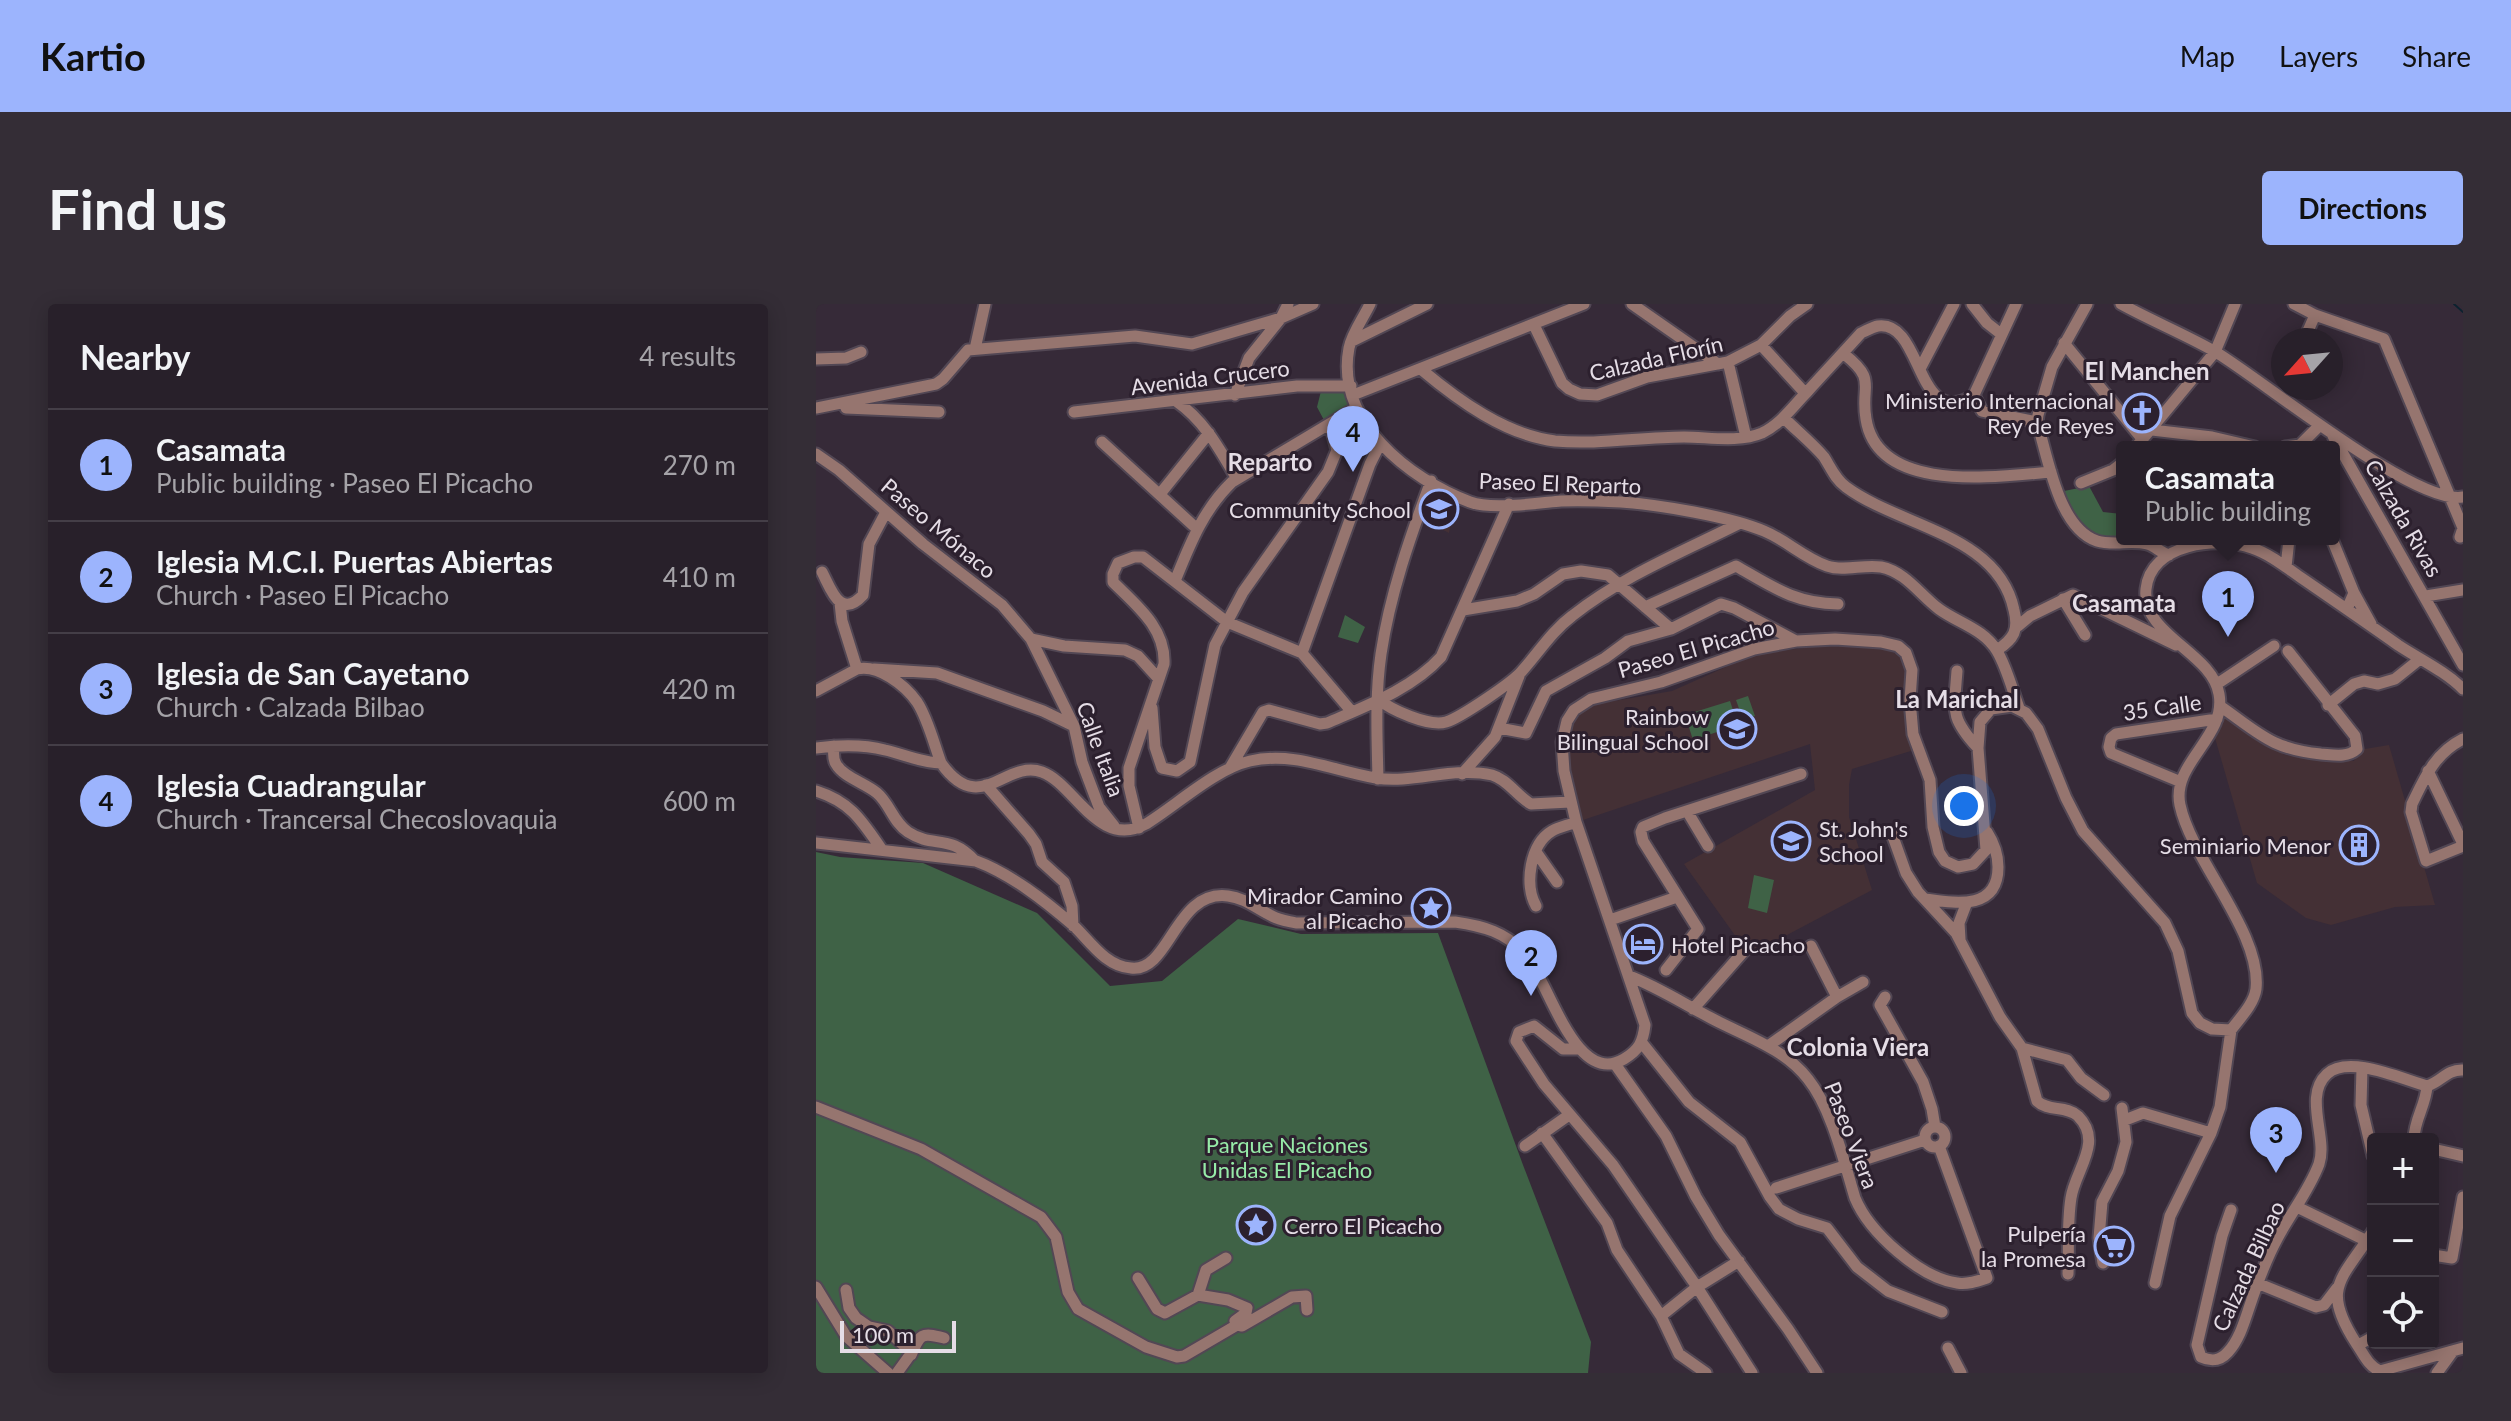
<!DOCTYPE html>
<html lang="en">
<head>
<meta charset="utf-8">
<style>
	body { margin:0; font-family:Lato,sans-serif; background:#342d36; color:#f1f3f6 }
	.controls { position:absolute; right:24px; bottom:24px; display:grid; overflow:hidden; border-radius:8px; box-shadow:0 4px 20px #0003 }
	.controls button { width:72px; height:72px; display:grid; place-items:center; padding:0; border:0; border-bottom:2px solid #443e47; background:#28202a; color:#f1f3f6; font:40px sans-serif }
	.compass { position:absolute; left:1455px; top:24px; width:72px; height:72px; border-radius:50%; background:#28202a; box-shadow:0 4px 20px #0003; rotate:243deg }
	.scale { position:absolute; left:24px; bottom:20px; width:116px; box-sizing:border-box; padding-left:8px; border:4px solid #e5dde6; border-top:0; font-size:22px; line-height:28px; white-space:nowrap; color:#e5dde6; -webkit-text-stroke:6px #2c202e; paint-order:stroke }
	.you { position:absolute; left:1148px; top:502px; width:28px; height:28px; margin:-20px; border:6px solid #fff; border-radius:50%; background:#1a73e8; box-shadow:0 0 0 12px #1a73e833 }
	.badge { display:grid; place-items:center; width:52px; height:52px; border-radius:50%; background:#9cb4fd; color:#111; font-size:26px; font-weight:700 }
	.pin { position:absolute; translate:-50% -66px; filter:drop-shadow(0 2px 4px #0008) }
	.pin::after { content:''; position:absolute; top:42px; width:28px; height:24px; background:inherit; clip-path:polygon(0 0,100% 0,50% 100%) }
	.popup { position:absolute; left:1300px; top:137px; width:224px; height:104px; box-sizing:border-box; display:grid; place-content:center; border-radius:8px; background:#28202a; filter:drop-shadow(0 2px 6px #0005); font-size:26px; white-space:nowrap; color:#a5a3a8 }
	.popup b { font-size:30px; color:#f1f3f6 }
	.popup::after { content:''; position:absolute; left:50%; top:100%; margin-left:-16px; border:16px solid transparent; border-top-color:#28202a }
	.list { margin:0; padding:0; list-style:none }
	h2 { display:flex; justify-content:space-between; align-items:center; height:104px; margin:0; padding:0 32px; font-size:34px }
	h2 small { font-size:26px; font-weight:400; color:#a5a3a8 }
	.list li { display:grid; grid-template-columns:52px 1fr auto; gap:24px; align-items:center; box-sizing:border-box; height:112px; padding:0 32px; border-top:2px solid #443e47 }
	.list b { display:block; font-size:30px; white-space:nowrap }
	.list p { margin:0; font-size:26px; white-space:nowrap; color:#a5a3a8 }
	.list em { font-size:26px; font-style:normal; color:#a5a3a8 }
	.icon { flex:none; width:44px; height:44px; fill:none; stroke:currentColor; stroke-width:2; stroke-linecap:round; stroke-linejoin:round }
	.map { position:relative; flex:none; width:1647px; height:1069px; overflow:hidden; border-radius:8px }
	header { display:flex; align-items:center; gap:48px; box-sizing:border-box; height:112px; padding:0 40px; background:#9cb4fd; color:#111 }
	header strong { font-size:38px }
	nav { display:flex; gap:44px; margin-inline-start:auto; font-size:28px }
	.intro { display:flex; align-items:center; justify-content:space-between; box-sizing:border-box; height:192px; padding:0 48px }
	h1 { margin:0; font-size:56px }
	.button { padding:20px 36px; border-radius:8px; background:#9cb4fd; color:#111; font-size:28px; font-weight:700 }
	main { display:flex; gap:48px; padding:0 48px }
	aside { flex:1; background:#28202a; border-radius:8px; box-shadow:0 4px 20px #0003 }
	.map>svg:first-child { display:block }
	.education { fill:#443035 }
	.green { fill:#3f6246 }
	.lines { fill:none; stroke-linecap:round; stroke-linejoin:round }
	.stream { stroke:#0c222f; stroke-width:2 }
	.minor-casing { stroke:#524754; stroke-width:15 }
	.minor { stroke:#96756f; stroke-width:11 }
	.labels { text-anchor:middle; dominant-baseline:central; stroke-width:6; stroke-linejoin:round; paint-order:stroke }
	.street-label { font-size:22px; fill:#e5dde6; stroke:#2c202e }
	.poi-label { font-size:22px; fill:#e5dde6; stroke:#2c202e; text-anchor:end }
	.park-label { font-size:22px; fill:#97eba8; stroke:#2c202e }
	.neighbourhood-label { font-size:24px; font-weight:bold; fill:#e5dde6; stroke:#2c202e }
</style>
</head>
<body>
<header>
<strong>Kartio</strong>
<nav><a>Map</a><a>Layers</a><a>Share</a></nav>
</header>
<div class="intro"><h1>Find us</h1><a class="button">Directions</a></div>
<main>
<aside>
<h2>Nearby<small>4 results</small></h2>
<ul class="list">
<li><span class="badge">1</span><div><b>Casamata</b><p>Public building · Paseo El Picacho</p></div><em>270 m</em></li>
<li><span class="badge">2</span><div><b>Iglesia M.C.I. Puertas Abiertas</b><p>Church · Paseo El Picacho</p></div><em>410 m</em></li>
<li><span class="badge">3</span><div><b>Iglesia de San Cayetano</b><p>Church · Calzada Bilbao</p></div><em>420 m</em></li>
<li><span class="badge">4</span><div><b>Iglesia Cuadrangular</b><p>Church · Trancersal Checoslovaquia</p></div><em>600 m</em></li>
</ul>
</aside>
<div class="map">
<svg width="1647" height="1069" viewBox="0 0 1647 1069">
	<rect width="100%" height="100%" fill="#362a38"/>
	<!-- education -->
	<path class="education" d="M537,110L553,137L524,147L517,122Z
		M616,182L639,196L633,229L605,214Z
		M1056,341L1081,350L1090,360L1088,413L1098,446L1036,465L1033,481V513L1056,586L933,651L868,560L999,486L994,440L767,516L755,487L749,445L759,409L775,401L856,387L930,354L956,348L996,343Z
		M1407,411L1469,451L1538,457L1543,446L1573,441L1619,601L1579,603L1515,621L1490,614L1441,579L1399,434Z"/>
	<!-- green -->
	<path class="green" d="M532,85L537,103L509,118L501,103L505,87Z
		M1273,182L1287,208L1306,210V233H1280L1257,214L1248,187Z
		M529,311L549,323L542,339L522,333Z
		M932,392L939,412L927,416L920,396Z
		M914,397L922,421L877,436L869,411Z
		M0,548L24,553L107,559L221,609L294,682L346,677L422,615L485,630L622,629L707,861L775,1038L772,1069H0Z
		M938,571L958,576L951,609L932,604Z"/>
	<g class="lines">
		<!-- stream -->
		<path class="stream" d="M1638,0L1647,8"/>
		<!-- minor casing -->
		<g class="minor-casing">
			<path id="minor" d="M554,0C548,13 536,29 533,44C519,117 593,175 654,198C675,206 722,199 745,197C765,196 786,197 805,198C844,201 912,212 948,227C970,236 988,254 1011,262C1028,268 1047,260 1065,263C1090,268 1104,291 1123,305C1142,319 1168,325 1181,347C1191,364 1196,385 1203,404
				M816,0L902,60
				M1156,0L1171,19L1185,30
				M1271,0L1236,63L1222,111L1221,118C1232,153 1242,224 1281,237C1297,242 1315,236 1331,240C1339,242 1345,249 1353,251
				M1305,0C1336,17 1368,30 1398,47C1447,76 1598,201 1647,193
				M1478,0L1499,11L1568,35L1647,224L1644,233
				M718,21L746,79L753,85L764,90L781,91L831,73L912,58L945,41L974,12L991,0
				M1488,36L1499,11
				M536,37L611,0
				M1248,39L1327,136
				M945,41L989,89
				M159,45L169,0
				M1028,50C1062,77 1044,80 1050,115C1062,191 1183,172 1235,168
				M0,55L30,54L45,48
				M912,58L930,133
				M1105,63L1138,0
				M606,66C643,97 690,131 739,137C782,141 825,133 868,133C893,133 922,139 946,129C965,120 977,102 991,88C1009,68 1027,49 1045,29C1050,27 1056,23 1062,22C1108,16 1099,129 1158,91
				M419,91L433,54L465,14L472,0
				M537,91L768,0
				M1158,91L1200,0
				M1158,91L1166,107L1221,118
				M360,97C389,117 404,146 421,175
				M0,104L120,80L127,75L152,46L319,32L376,40L465,14L497,0
				M30,104L123,108
				M258,108L481,82H535
				M968,114C981,127 996,139 1008,153C1015,164 1019,175 1030,183C1084,223 1182,230 1198,306C1203,326 1198,335 1181,346
				M1336,126L1396,133L1439,143
				M1517,132L1647,361
				M286,138L380,224
				M1320,143L1399,48L1419,0
				M1469,143L1484,141L1504,121
				M0,150L23,166L107,240L186,301L215,335L258,422L266,458L283,503L298,522
				M1265,179L1297,166L1306,159
				M344,190L393,129
				M1516,235L1538,289L1531,305
				M1470,263L1473,235
				M6,268C15,285 24,316 47,291L53,240L70,208
				M359,277C374,240 387,206 416,178L540,104
				M1538,289L1555,320
				M1610,292L1647,286
				M1247,295L1269,331
				M24,299L26,317L41,365C62,360 89,381 101,398C112,415 118,440 125,459
				M829,303L920,262C957,283 978,299 1022,300
				M647,306L701,297L718,290L747,270L765,267L792,271L855,325
				M1202,322L1214,312L1257,291L1360,341
				M215,335L248,342L309,346L322,352L342,374
				M486,349L554,160L564,140
				M58,365L121,369L227,407L258,422
				M1141,367C1138,407 1134,414 1162,444
				M1401,380L1458,342
				M0,387L41,365
				M562,395C575,406 613,423 630,418C644,414 697,378 706,367C723,348 736,327 756,312C805,273 866,248 922,220
				M1512,401L1538,380L1548,377L1562,380L1579,375L1604,355
				M1404,402C1443,429 1455,445 1505,450C1518,451 1531,454 1541,445L1539,432L1472,347
				M336,404L339,443L346,464L361,467L374,458L399,341L427,288L512,168L521,146L514,120
				M683,424L710,429L730,387L789,354L812,337L855,325L905,300L918,304L980,337
				M1647,435C1619,449 1609,473 1596,500L1595,508L1610,557L1647,542
				M18,442C18,448 16,454 20,460C27,473 49,479 61,489C74,500 77,518 92,528C118,545 133,529 159,557
				M0,444C23,441 46,440 69,446C87,450 106,459 125,459C164,514 189,455 226,468C259,480 282,546 330,520C361,501 399,465 434,457C479,447 517,467 560,474C597,480 638,462 676,471C691,475 701,492 715,500L754,498
				M414,464L447,408L453,406L504,420L511,419C550,402 596,385 625,353L693,200
				M1612,467L1647,540
				M646,470L679,433L703,372
				M562,475C561,433 559,391 565,350C574,290 594,233 615,177
				M1365,478L1295,449L1293,443L1295,434L1300,430L1401,415
				M170,481L213,530L220,540L226,558L248,578L256,602L257,622
				M0,487C35,498 46,517 66,546
				M871,507L892,542
				M323,524L313,482V464L348,360C350,324 320,301 297,278V270L302,259L318,253H327L411,318L486,349L536,408
				M1076,530L1090,569L1102,588L1140,629L1184,713L1206,744L1221,797C1232,808 1250,801 1262,812C1288,838 1259,866 1255,894C1251,919 1253,945 1252,970
				M0,539L160,557C195,570 229,597 257,621C274,637 289,662 315,664C354,669 359,585 412,592C429,594 441,605 456,612C463,616 472,617 480,619L639,618C667,622 690,628 709,650C733,677 759,784 808,755C823,746 827,738 829,721L760,518L748,467L746,438L751,417L758,406L775,395L845,378L938,345L980,337L1019,335L1065,338L1082,342L1090,349L1096,366L1094,396L1097,430L1114,476L1117,523L1123,548L1129,557L1142,563L1157,560L1170,546L1162,444L1164,418L1175,405L1196,402L1210,409L1222,425L1250,494L1267,527L1349,619L1362,647L1376,709L1384,719L1396,725L1415,726C1424,714 1438,700 1440,685C1446,629 1376,557 1364,501C1355,459 1411,433 1403,390C1396,348 1325,331 1330,285C1335,239 1402,232 1436,244C1454,250 1471,264 1487,275C1519,297 1551,319 1582,341C1603,355 1629,367 1647,385
				M720,548L741,578
				M1109,595C1139,599 1182,607 1182,563C1182,550 1178,539 1171,528
				M720,602C708,581 714,540 736,527C743,523 753,521 760,518
				M794,616L861,593
				M1144,635L1143,619L1151,598
				M995,642L1021,693
				M850,666L882,625L827,537L825,528L827,523L849,514L985,470
				M813,672C842,683 868,700 895,714C929,732 968,744 992,775C1016,805 1028,858 1039,894C1053,928 1104,974 1141,979C1151,981 1162,977 1171,974L1123,842
				M1069,693L1064,701L1107,778L1116,805L1119,823
				M877,705L928,647
				M826,739L873,798L924,838L954,893L963,905L982,915L1011,924L1041,963L1072,987L1126,1008
				M952,742L1021,693L1047,678
				M1206,744L1251,756L1265,774L1288,791
				M764,745H747L718,722L703,728L700,737L728,780L797,861L881,983L936,1069
				M799,760L850,832L880,893L903,931L972,1025L1001,1069
				M1546,764L1545,801L1557,852
				M0,803L105,845L225,913L240,933L252,988L262,1005L330,1043L361,1053L368,1052L421,1021
				M1309,816L1327,809L1395,829
				M1109 833a10 10 0 1 1 20 0a10 10 0 1 1-20 0Z
				M726,829L791,919L801,946L845,1012L863,1050L890,1069
				M1598,835C1598,816 1610,801 1611,782
				M709,842L753,811
				M1617,845L1647,852
				M960,884L1109,836
				M1481,903L1551,937
				M1415,906L1406,932L1381,1041L1385,1053C1396,1058 1404,1057 1412,1048C1423,1036 1428,1019 1433,1004C1441,980 1449,957 1461,935C1474,910 1493,887 1503,860C1512,834 1487,792 1511,770C1533,750 1588,776 1611,782C1625,778 1631,765 1647,766
				M1557,927C1526,976 1504,983 1540,1039C1547,1049 1552,1062 1564,1067L1647,1044
				M1617,951L1636,954L1647,893
				M1287,959L1283,934L1286,898L1302,867L1310,838L1306,804
				M322,974L341,1005L349,1009L382,991L390,966L410,954
				M1339,979L1354,912L1395,829L1404,803L1415,726
				M1441,979L1500,1003L1508,1001L1521,984
				M0,983L30,1032L72,1069
				M30,986L33,1004L40,1014L53,1023L72,1027L94,1047V1051L81,1069
				M382,991L412,996L431,1004L430,1009L419,1017L421,1021L426,1022L476,993L490,992L491,1006
				M845,1012L881,983L923,957
				M1542,1041L1557,1033
				M1132,1044L1145,1069
				M95,1051C104,1030 105,1028 128,1034
				M1621,1069L1637,1047"/>
		</g>
		<!-- minor -->
		<use href="#minor" class="minor"/>
	</g>
	<!-- icons -->
	<defs>
		<g id="church-ring" transform="scale(2)"><circle r="9.5" fill="#2c202e" stroke="#9cb4fd" stroke-width="1.5"/><path d="M-1.2-6h2.4v3.5h3.3v2.4h-3.3V6h-2.4V-.1h-3.3v-2.4h3.3Z" fill="#9cb4fd"/></g>
		<g id="school-ring" transform="scale(2)"><circle r="9.5" fill="#2c202e" stroke="#9cb4fd" stroke-width="1.5"/><path d="M0-5L7-2L0 1L-7-2ZM-4 1L0 2.5L4 1V4Q0 6-4 4Z" fill="#9cb4fd"/></g>
		<g id="building-ring" transform="scale(2)"><circle r="9.5" fill="#2c202e" stroke="#9cb4fd" stroke-width="1.5"/><path d="M-4-6H4V6H1V3H-1V6H-4ZM-2.5-4.3h1.7v1.8h-1.7ZM.8-4.3h1.7v1.8H.8ZM-2.5-1h1.7V.8h-1.7ZM.8-1h1.7V.8H.8Z" fill="#9cb4fd"/></g>
		<g id="sight-ring" transform="scale(2)"><circle r="9.5" fill="#2c202e" stroke="#9cb4fd" stroke-width="1.5"/><path d="M0-6L1.8-2.2L6-1.7L2.9 1.2L3.7 5.4L0 3.3L-3.7 5.4L-2.9 1.2L-6-1.7L-1.8-2.2Z" fill="#9cb4fd"/></g>
		<g id="hotel-ring" transform="scale(2)"><circle r="9.5" fill="#2c202e" stroke="#9cb4fd" stroke-width="1.5"/><path d="M-6-4.5h1.5V1H6V5H4.5V3h-9V5H-6ZM-4 0a1.8 1.8 0 1 1 3.6 0ZM.5 0V-2.5h3Q6-2.5 6 0Z" fill="#9cb4fd"/></g>
		<g id="supermarket-ring" transform="scale(2)"><circle r="9.5" fill="#2c202e" stroke="#9cb4fd" stroke-width="1.5"/><path d="M-6-5.5h2.5l.6 2H6L4.5 2H-2.5L-4.4-4H-6ZM-1.5 3.2a1.3 1.3 0 1 0 .1 0ZM3 3.2a1.3 1.3 0 1 0 .1 0Z" fill="#9cb4fd"/></g>
	</defs>
	<g fill-rule="evenodd">
		<use href="#church-ring" x="1326" y="109"/>
		<use href="#school-ring" x="623" y="205"/>
		<use href="#school-ring" x="921" y="425"/>
		<use href="#school-ring" x="975" y="537"/>
		<use href="#building-ring" x="1543" y="541"/>
		<use href="#sight-ring" x="615" y="604"/>
		<use href="#hotel-ring" x="827" y="640"/>
		<use href="#sight-ring" x="440" y="921"/>
		<use href="#supermarket-ring" x="1298" y="942"/>
	</g>
	<g class="labels">
		<!-- street labels -->
		<g class="street-label">
			<text transform="translate(840 54) rotate(-13)">Calzada Florín</text>
			<text transform="translate(394 73) rotate(-7)">Avenida Crucero</text>
			<text transform="translate(744 179) rotate(2)">Paseo El Reparto</text>
			<text transform="translate(1588 214) rotate(60)">Calzada Rivas</text>
			<text transform="translate(123 224) rotate(40)">Paseo Mónaco</text>
			<text transform="translate(880 344) rotate(-16)">Paseo El Picacho</text>
			<text transform="translate(1346 403) rotate(-8)">35 Calle</text>
			<text transform="translate(285 445) rotate(70)">Calle Italia</text>
			<text transform="translate(1036 831) rotate(69)">Paseo Viera</text>
			<text transform="translate(1432 962) rotate(-65)">Calzada Bilbao</text>
		</g>
		<!-- poi labels -->
		<g class="poi-label">
			<text x="1298" y="96">Ministerio Internacional<tspan x="1298" dy="25">Rey de Reyes</tspan></text>
			<text x="595" y="205">Community School</text>
			<text x="893" y="412">Rainbow<tspan x="893" dy="25">Bilingual School</tspan></text>
			<text x="1003" y="524" text-anchor="start">St. John's<tspan x="1003" dy="25">School</tspan></text>
			<text x="1515" y="541">Seminiario Menor</text>
			<text x="587" y="591">Mirador Camino<tspan x="587" dy="25">al Picacho</tspan></text>
			<text x="855" y="640" text-anchor="start">Hotel Picacho</text>
			<text x="468" y="921" text-anchor="start">Cerro El Picacho</text>
			<text x="1270" y="929">Pulpería<tspan x="1270" dy="25">la Promesa</tspan></text>
		</g>
		<!-- park labels -->
		<g class="park-label">
			<text x="471" y="840">Parque Naciones<tspan x="471" dy="25">Unidas El Picacho</tspan></text>
		</g>
		<!-- neighbourhood labels -->
		<g class="neighbourhood-label">
			<text x="1331" y="66">El Manchen</text>
			<text x="454" y="157">Reparto</text>
			<text x="1308" y="298">Casamata</text>
			<text x="1141" y="394">La Marichal</text>
			<text x="1042" y="742">Colonia Viera</text>
		</g>
	</g>
</svg>
<div class="controls">
<button>+</button>
<button>−</button>
<button><svg class="icon" aria-label="locate" viewBox="0 0 24 24"><circle cx="12" cy="12" r="6"/><path d="M12 2v4M12 18v4M2 12h4M18 12h4"/></svg></button>
</div>
<svg class="compass" viewBox="-18 -18 36 36"><path d="M0-13l5 13h-10z" fill="#e53935"/><path d="M0 13l5-13h-10z" fill="#a5a3a8"/></svg>
<div class="scale">100 m</div>
<div class="you"></div>
<div class="pin badge" style="left:1412px;top:333px">1</div>
<div class="popup"><b>Casamata</b>Public building</div>
<div class="pin badge" style="left:715px;top:692px">2</div>
<div class="pin badge" style="left:1460px;top:869px">3</div>
<div class="pin badge" style="left:537px;top:168px">4</div>
</div>
</main>
</body>
</html>
